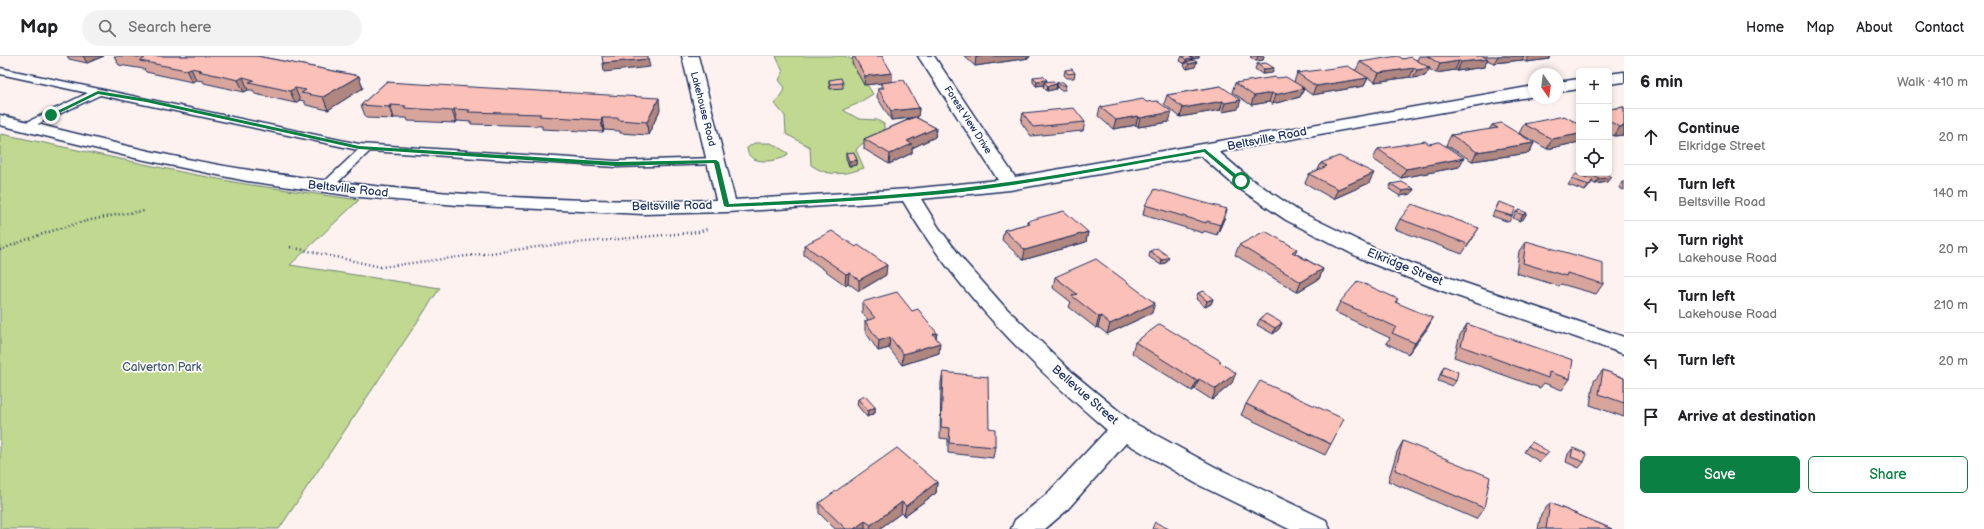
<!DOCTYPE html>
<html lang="en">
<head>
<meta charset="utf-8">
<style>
	body { margin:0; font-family:"Balsamiq Sans",sans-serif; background:#f2f2f2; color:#202124 }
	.controls { position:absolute; right:12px; top:12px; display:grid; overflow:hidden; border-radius:6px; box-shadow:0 2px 6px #0003 }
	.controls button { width:36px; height:36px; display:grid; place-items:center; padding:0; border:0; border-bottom:1px solid #e0e0e0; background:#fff; color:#202124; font:20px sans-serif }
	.compass { position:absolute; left:1528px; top:12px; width:36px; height:36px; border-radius:50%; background:#fff; box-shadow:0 2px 6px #0003; rotate:166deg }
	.stop { position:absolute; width:12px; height:12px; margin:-9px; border:3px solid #0b8043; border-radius:50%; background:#fff }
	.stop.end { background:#0b8043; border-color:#fff; box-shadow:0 1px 4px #0008 }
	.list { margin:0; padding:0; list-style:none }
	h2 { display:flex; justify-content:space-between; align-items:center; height:52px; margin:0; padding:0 16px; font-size:17px }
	h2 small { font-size:13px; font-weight:400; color:#757577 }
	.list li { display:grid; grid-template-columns:26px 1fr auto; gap:12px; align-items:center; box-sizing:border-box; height:56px; padding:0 16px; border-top:1px solid #e0e0e0 }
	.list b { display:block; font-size:15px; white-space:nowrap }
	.list p { margin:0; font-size:13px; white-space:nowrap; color:#757577 }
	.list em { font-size:13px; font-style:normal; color:#757577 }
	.actions { display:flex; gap:8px; padding:12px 16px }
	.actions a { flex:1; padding:9px 0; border:1px solid #0b8043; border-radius:6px; text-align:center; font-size:14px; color:#0b8043 }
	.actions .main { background:#0b8043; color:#fff }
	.icon { flex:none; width:22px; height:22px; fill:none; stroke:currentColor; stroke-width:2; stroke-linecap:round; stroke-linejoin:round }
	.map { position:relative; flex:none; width:1624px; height:473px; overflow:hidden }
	header { display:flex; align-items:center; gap:24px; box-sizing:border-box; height:56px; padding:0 20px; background:#fff; border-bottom:1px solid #e0e0e0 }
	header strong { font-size:19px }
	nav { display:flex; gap:22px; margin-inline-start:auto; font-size:14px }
	.search { width:280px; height:36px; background:#f2f2f2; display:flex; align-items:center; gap:10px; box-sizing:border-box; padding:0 14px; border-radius:22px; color:#757577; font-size:15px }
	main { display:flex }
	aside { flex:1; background:#fff }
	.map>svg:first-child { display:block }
	.green { fill:#c0d88f; stroke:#6e8476 }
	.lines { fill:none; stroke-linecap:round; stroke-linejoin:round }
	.lane-casing { stroke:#1b2f5e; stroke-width:3 }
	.street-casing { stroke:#1b2f5e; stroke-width:3 }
	.path { stroke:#1b2f5e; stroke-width:2.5; stroke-dasharray:1 3; stroke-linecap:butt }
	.lane { fill:#fff; fill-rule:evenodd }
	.street { fill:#fff; fill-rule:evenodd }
	.wall { fill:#d8a59d; stroke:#1b2f5e }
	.shaded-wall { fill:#b08680; stroke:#1b2f5e }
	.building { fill:#fbc0b7; stroke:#1b2f5e }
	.route { fill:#0b8043 }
	.labels { text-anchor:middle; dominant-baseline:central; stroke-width:3.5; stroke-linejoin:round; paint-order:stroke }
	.far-street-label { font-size:10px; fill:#1b2f5e; stroke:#fff }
	.street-label { font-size:12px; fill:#1b2f5e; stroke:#fff }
	.park-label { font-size:12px; fill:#44596a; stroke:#fff }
</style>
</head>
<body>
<header>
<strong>Map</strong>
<div class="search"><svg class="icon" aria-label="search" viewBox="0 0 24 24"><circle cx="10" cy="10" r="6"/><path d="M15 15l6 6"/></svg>Search here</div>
<nav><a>Home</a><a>Map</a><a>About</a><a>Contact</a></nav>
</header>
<main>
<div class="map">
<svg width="1624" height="473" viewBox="0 0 1624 473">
	<rect width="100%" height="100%" fill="#fef2f1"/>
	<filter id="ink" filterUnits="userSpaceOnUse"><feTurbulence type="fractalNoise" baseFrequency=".025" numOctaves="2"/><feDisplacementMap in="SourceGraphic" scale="8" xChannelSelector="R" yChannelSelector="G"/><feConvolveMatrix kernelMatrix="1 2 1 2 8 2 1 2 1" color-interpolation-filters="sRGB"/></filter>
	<g filter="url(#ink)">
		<!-- green -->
		<path class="green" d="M776,0H845L851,3L873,38L857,48L843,54L859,63L877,64L884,68V74C875,83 863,84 856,94L864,112C845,119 828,121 811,109L810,91L786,78L785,60L775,48L785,32L779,24L783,16Z
			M2,78L186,117L245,128L359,144L290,209L440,232L279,473H0V79Z
			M754,87H771L788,97L787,100C776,106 747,110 747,92Z"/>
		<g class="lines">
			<!-- lane casing -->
			<g class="lane-casing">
				<path id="lane" d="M0,12L359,88L616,105L716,102L722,105L716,108L616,111L370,95L330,134L326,135L320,131L322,128L358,94L100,39L27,73L22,70L23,68L88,37L0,18Z"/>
			</g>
			<!-- street casing -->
			<g class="street-casing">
				<path id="street" d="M682,0H698L735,144L909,133L998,124L918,0H934L1015,121L1534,30V40L1219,96L1248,121L1300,156L1382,196L1453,223L1624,281V298L1437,233L1368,206L1286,164L1234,129L1201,100L1010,134L921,143L939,172L964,205L1003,249L1075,319L1132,366L1217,412L1326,464L1330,473H1289L1197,428L1126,387L1066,455L1045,473H1011L1015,464L1046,439L1107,374C1029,307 955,234 903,145L727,156L643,158L458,149L360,141L247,125L135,102L0,69V59C82,79 165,101 249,114C401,137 562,148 716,144Z
					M1624,16V26L1609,28V18Z
					M1579,23V33L1558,36V26Z"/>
			</g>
			<!-- path -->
			<path class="path" d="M290,191L381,211L553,189L698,176L707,173
				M0,194C47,175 94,160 145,155"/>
			<!-- lane -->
			<use href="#lane" class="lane"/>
			<!-- street -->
			<use href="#street" class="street"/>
		</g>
		<!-- wall -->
		<path class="wall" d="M67,0H104L87,7L69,3Z
			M114,0H257L359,20L363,32L328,54L306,49L304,45L300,44L295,47L255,38L253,34H248L244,36L204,27L203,25L196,24L192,26L146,16L144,13L119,9Z
			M853,0H883V2L892,25L919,52L918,61L917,62L936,72L935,81L912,92V97L889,108L864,93V83L912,62L891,64L877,41L878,32H881V27L864,29L852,7Z
			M964,0H1030L1029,2L975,10Z
			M1182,0H1199V2L1192,3V5L1195,11L1187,13L1184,10L1185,8L1180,5Z
			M1251,0H1264L1263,4L1256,5L1250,1Z
			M1419,0H1551L1549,3L1526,6L1522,4L1494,7L1487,4L1484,11L1457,15L1455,14L1436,17L1429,13L1425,20L1413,22L1410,21L1375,26L1368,22L1364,30L1312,39L1304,33L1300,41L1272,48L1269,46L1251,49L1232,36L1235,27L1277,22L1294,26L1297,17L1356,14L1360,6L1403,3L1417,4Z
			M1257,8L1274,12L1272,17L1262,18L1255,13Z
			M1065,14L1075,17L1074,22H1067L1064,19Z
			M1033,21L1046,26L1057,28L1056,33L1047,35L1043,31L1044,29L1036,30L1033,26Z
			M829,24L843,27V32L830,33L829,28Z
			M386,26L660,54L648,79L620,77V75L604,74L603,76L542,73V70L471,68V66L457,65L456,67L408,65L407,62H394L393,63L366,62L361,49Z
			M1057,26L1066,29L1065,34H1060L1057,31Z
			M1221,30L1238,53L1222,56L1220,54L1180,61L1164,48L1167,39Z
			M1100,51L1169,66L1138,71L1136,69L1113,73L1098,60Z
			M1624,51V79L1614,80L1609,77V53Z
			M1023,57L1085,66L1083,75L1031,80L1021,66Z
			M1524,68H1579V86L1547,93L1519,77Z
			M1492,69L1534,87L1529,97L1472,105L1446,89L1451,79L1489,74Z
			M1429,88L1459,111L1401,122L1373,103L1378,93Z
			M846,97L857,104V109L849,110L846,102Z
			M1321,107L1369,127L1333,143L1305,127L1309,118L1318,114Z
			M1589,117L1607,126L1595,128L1592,126L1585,135L1568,129L1572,123L1586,122Z
			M1622,126H1624V134L1619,132Z
			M1391,128L1414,133L1411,138L1400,140L1389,133Z
			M1499,146L1512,160L1509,166L1492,160Z
			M1145,149L1227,153L1224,163L1217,179L1204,175L1203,177L1143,159Z
			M1520,154L1524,162L1519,165L1513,162L1516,156Z
			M1400,163L1479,172L1462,198L1395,173Z
			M1027,165L1088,176L1086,186L1023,204L1002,184L1004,174L1027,168Z
			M1526,185L1603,228L1596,238L1561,228L1559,230L1516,217L1519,195Z
			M804,189L886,219L859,235L848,227L845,229L804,199Z
			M1239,189L1297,193L1295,197L1323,213L1319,223L1297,236L1235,199Z
			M1150,195L1167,206L1161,209L1149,201Z
			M1055,221L1152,257L1107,278L1098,271L1096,272L1069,251L1071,246L1053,232Z
			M1198,237L1213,243L1211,248L1205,251L1196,243Z
			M1398,243L1396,246L1427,273L1408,298L1386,287L1390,282L1335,256L1340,246Z
			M862,246L912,255L937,277L936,282L939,297L902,309L889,292L878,295L865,275V265L868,264L862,256Z
			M1260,263L1282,267L1279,273L1273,278L1257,269Z
			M1467,268L1570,323L1562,334L1544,327L1540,332L1454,301L1460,279Z
			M1135,286L1220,307L1232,327L1212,344L1195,333L1192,335L1132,297Z
			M1444,310L1456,325L1452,330L1438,325L1441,316Z
			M1603,314L1624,322V361L1590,349L1594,325Z
			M943,316L989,372L995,391L993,402L948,397V383L940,382L941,327Z
			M858,343L875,351V357L867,361L857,349Z
			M1246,348L1331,388L1325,399L1241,359Z
			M1403,385L1484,452L1476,463L1388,425L1397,396Z
			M1528,390L1549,396L1540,406L1524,396Z
			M1573,392L1584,406L1579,412L1566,406L1568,398Z
			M937,426L936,437L904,460L901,457L879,473H835L819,457V447Z
			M1550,447L1612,473H1538L1541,458Z"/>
		<!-- shaded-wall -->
		<path class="shaded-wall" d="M83,0H104L87,7Z
			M984,0H1030L1029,2L975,10L976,1Z
			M1192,0H1199V2L1191,3Z
			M1258,0H1264L1263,4L1256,5Z
			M1498,0H1524L1522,4L1494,7Z
			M1529,0H1551L1549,3L1526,6Z
			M648,3L650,11L604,16L603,7Z
			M1192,3L1191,8L1197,6L1195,11L1187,13L1189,8L1186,6L1185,8H1184L1186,4Z
			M1488,3L1484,11L1457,15L1461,6Z
			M1459,5L1455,14L1436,17L1440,8Z
			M191,12L196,24L192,26L186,14Z
			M1274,12L1272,17L1262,18L1264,13Z
			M1414,12L1410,21L1375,26L1379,17Z
			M1430,12L1425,20L1413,22L1417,14Z
			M892,17V26L864,29L865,20Z
			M359,20L363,32L328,54L323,41Z
			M243,21L248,34L244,36L238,24Z
			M1368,22L1364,30L1312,39L1316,30Z
			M1047,24L1046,28L1044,26V29L1036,30L1037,25Z
			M1057,28L1056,33L1047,35L1048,30Z
			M295,32L300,44L295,47L290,35Z
			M1304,32L1300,41L1272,48L1275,39Z
			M1272,37L1269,46L1251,49L1254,40Z
			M659,42L660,54L648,79L647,66Z
			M1241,44L1238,53L1222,56L1225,47Z
			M1223,45L1220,54L1180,61L1183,52Z
			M390,49L394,62L393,63L389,51Z
			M919,52L918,61L891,64V55Z
			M454,53L457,65L456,67L452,55Z
			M1172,56L1169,66L1138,71L1140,62Z
			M1138,60L1136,69L1113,73L1116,64Z
			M602,62L604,74L603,76L601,64Z
			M1624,70V79L1614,80L1620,71Z
			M936,72L935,81L912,92V97L889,108L890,98L907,85Z
			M1579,78V86L1547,93L1552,83Z
			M1534,87L1529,97L1472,105L1477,96Z
			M1464,102L1459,111L1401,122L1406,113Z
			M857,104V109L849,110V105Z
			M1374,117L1369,127L1333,143L1338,133Z
			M1611,121L1607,126L1595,128L1599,123Z
			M1593,124L1590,129L1585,135L1589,129Z
			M1414,133L1411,138L1400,140L1402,135Z
			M1227,153L1224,163L1217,179L1220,169Z
			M1527,157L1524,162L1519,165L1523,159Z
			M1088,176L1086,186L1023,204L1025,194Z
			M1169,201L1167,206L1161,209L1162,204Z
			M887,209L886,219L859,235V224Z
			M1323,213L1319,223L1297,236L1301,226Z
			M849,217L848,227L845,229L846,218Z
			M1213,243L1211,248L1205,251L1207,245Z
			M1155,247L1152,257L1107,278L1110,268Z
			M1101,260L1098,271L1096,272L1099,261Z
			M1433,262L1427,273L1408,298L1415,287Z
			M1282,267L1279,273L1273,278L1275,272Z
			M937,277L935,287L933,278Z
			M890,281L889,292L878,295L879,285Z
			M940,287L939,297L902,309L903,298Z
			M1236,317L1232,327L1212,344L1216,333Z
			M1199,323L1195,333L1192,335L1197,325Z
			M875,351V357L867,361L868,355Z
			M937,426L936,437L904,460L906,450Z
			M902,446L901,457L879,473H870L871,469Z
			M865,465V473H854Z"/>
		<!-- building -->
		<path class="building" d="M131,0H257L359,20L323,41L301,37L306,34L295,32L290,35L249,26L254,24L243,21L238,24L198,15L201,14L191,12L186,14L140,5L145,2Z
			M602,0H648V3L603,7Z
			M854,0H882L892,17L865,20Z
			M975,0H984L976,1Z
			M1182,0H1189L1192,3L1186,4Z
			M1398,0L1403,3L1411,1L1430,12L1417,14L1414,12L1379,17L1360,6Z
			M1427,0H1483L1488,3L1461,6L1459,5L1440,8Z
			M1194,4L1197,6L1189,8L1186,6Z
			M1266,7L1274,12L1264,13L1257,8Z
			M1348,10L1368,22L1316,30L1297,17Z
			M1072,13L1075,17L1068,18L1065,14Z
			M1043,20L1047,24L1037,25L1033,21Z
			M1275,21L1277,22L1286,21L1304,32L1275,39L1272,37L1254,40L1235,27Z
			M841,22L843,27L830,28L829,24Z
			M904,24L919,52L891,55L878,32H884L881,27Z
			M1053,25L1057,28L1048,30L1044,26Z
			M386,26L659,42L647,66L618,64L619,62H602L601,64L539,60L541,58L468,56L470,54L454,53L452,55L404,52L406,50L390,49L389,51L361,49Z
			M1057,26H1063L1066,29H1060Z
			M1221,30L1241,44L1225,47L1223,45L1183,52L1167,39Z
			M1143,43L1146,46L1157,45L1172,56L1140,62L1138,60L1116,64L1100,51Z
			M1624,51V70L1620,71L1609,65V53Z
			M1074,52L1085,66L1033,71L1023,57Z
			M1564,60L1579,68V78L1552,83L1524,68Z
			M915,61L936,72L907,85L912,88L890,98L864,83Z
			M1501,67L1534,87L1477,96L1451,79L1498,72L1492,69Z
			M1425,85L1429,88L1439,86L1464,102L1406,113L1378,93Z
			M854,96L857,104L849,105L846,97Z
			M1339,100L1374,117L1338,133L1309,118L1327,110L1321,107Z
			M1589,117H1604L1611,121L1599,123Z
			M1576,118L1593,124L1589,129L1572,123Z
			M1402,126L1414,133L1402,135L1391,128Z
			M1155,133L1227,153L1220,169L1207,165L1206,167L1145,149Z
			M1499,146L1516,152L1512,160L1495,155Z
			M1412,148L1479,172L1468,188L1400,163Z
			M1520,154L1527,157L1523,159L1516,156Z
			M1064,155L1088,176L1025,194L1004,174L1030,167L1027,165Z
			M832,175L856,191L858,189L887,209L859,224L849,217L846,218L804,189Z
			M1265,175L1297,193L1292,196L1323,213L1301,226L1239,189Z
			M1526,185L1603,207V228L1567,217L1566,220L1523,207Z
			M1157,192L1169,201L1162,204L1150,195Z
			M1096,203L1155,247L1110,268L1101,260L1099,261L1072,240L1077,238L1055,221Z
			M1358,225L1398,243L1395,246L1433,262L1415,287L1392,277L1396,271L1340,246Z
			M1204,235L1213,243L1207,245L1198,237Z
			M897,236L912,255L918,253L937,277L933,278L940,287L903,298L890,281L879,285L865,265L875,262L862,246Z
			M1266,258L1282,267L1275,272L1260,263Z
			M1160,268L1221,305L1219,306L1236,317L1216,333L1199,323L1197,325L1135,286Z
			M1467,268L1573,304L1570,323L1549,316L1548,322L1461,290Z
			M1444,310L1458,316L1456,325L1441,319Z
			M1603,314L1624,322V347L1599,338Z
			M943,316L988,321L989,372L995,373V391L949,387L950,372L941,371Z
			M1260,325L1344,363L1331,388L1246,348Z
			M865,340L875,351L868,355L858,343Z
			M1403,385L1490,421L1484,452L1395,414Z
			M1532,386L1549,396L1545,400L1528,390Z
			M897,392L937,426L906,450L902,446L871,469L865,465L854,473H846L819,447Z
			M1573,392L1587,398L1584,406L1571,401Z
			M1550,447L1612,473H1546Z
			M1155,466L1169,473H1152Z"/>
	</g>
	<!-- route -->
	<path class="route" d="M98,35L146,43L359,90L616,106L716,104L719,106L729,148C807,144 885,141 962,132C1044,123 1124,107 1205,93L1244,125L1239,126L1204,96C1123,110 1043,126 962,136C884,144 805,148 727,151L724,150L714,107L616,110L359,93L146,46L98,38L53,60L49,59Z"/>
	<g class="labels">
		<!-- far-street labels -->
		<g class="far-street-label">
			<text transform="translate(703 53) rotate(76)">Lakehouse Road</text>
			<text transform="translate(968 64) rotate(57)">Forest View Drive</text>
		</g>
		<!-- street labels -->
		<g class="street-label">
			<text transform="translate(1267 83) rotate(-11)">Beltsville Road</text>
			<text transform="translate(348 133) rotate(6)">Beltsville Road</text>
			<text transform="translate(672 150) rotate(-1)">Beltsville Road</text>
			<text transform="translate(1405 211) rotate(22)">Elkridge Street</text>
			<text transform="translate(1085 339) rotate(41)">Bellevue Street</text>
		</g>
		<!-- park labels -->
		<g class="park-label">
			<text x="162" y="311">Calverton Park</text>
		</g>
	</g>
</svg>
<div class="controls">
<button>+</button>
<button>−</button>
<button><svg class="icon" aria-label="locate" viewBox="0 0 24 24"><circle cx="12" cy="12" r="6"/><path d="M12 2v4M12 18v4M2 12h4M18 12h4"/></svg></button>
</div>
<svg class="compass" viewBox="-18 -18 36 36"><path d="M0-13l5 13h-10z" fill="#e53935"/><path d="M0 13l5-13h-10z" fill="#757577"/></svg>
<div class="stop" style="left:1241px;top:125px"></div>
<div class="stop end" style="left:51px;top:59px"></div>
</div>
<aside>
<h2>6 min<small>Walk · 410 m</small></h2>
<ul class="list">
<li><svg class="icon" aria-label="ahead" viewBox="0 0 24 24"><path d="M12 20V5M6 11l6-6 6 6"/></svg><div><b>Continue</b><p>Elkridge Street</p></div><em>20 m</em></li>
<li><svg class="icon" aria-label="left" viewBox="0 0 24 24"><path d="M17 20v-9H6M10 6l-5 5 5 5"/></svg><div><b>Turn left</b><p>Beltsville Road</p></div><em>140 m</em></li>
<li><svg class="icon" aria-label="right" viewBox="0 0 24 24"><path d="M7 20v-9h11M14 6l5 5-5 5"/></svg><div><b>Turn right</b><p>Lakehouse Road</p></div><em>20 m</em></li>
<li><svg class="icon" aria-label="left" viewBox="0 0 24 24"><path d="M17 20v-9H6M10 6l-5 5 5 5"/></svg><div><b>Turn left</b><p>Lakehouse Road</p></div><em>210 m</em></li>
<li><svg class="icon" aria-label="left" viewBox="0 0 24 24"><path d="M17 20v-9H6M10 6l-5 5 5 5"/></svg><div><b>Turn left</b></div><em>20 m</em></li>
<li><svg class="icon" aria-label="arrive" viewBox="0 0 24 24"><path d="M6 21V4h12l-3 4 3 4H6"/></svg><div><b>Arrive at destination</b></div></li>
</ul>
<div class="actions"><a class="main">Save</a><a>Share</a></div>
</aside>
</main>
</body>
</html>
